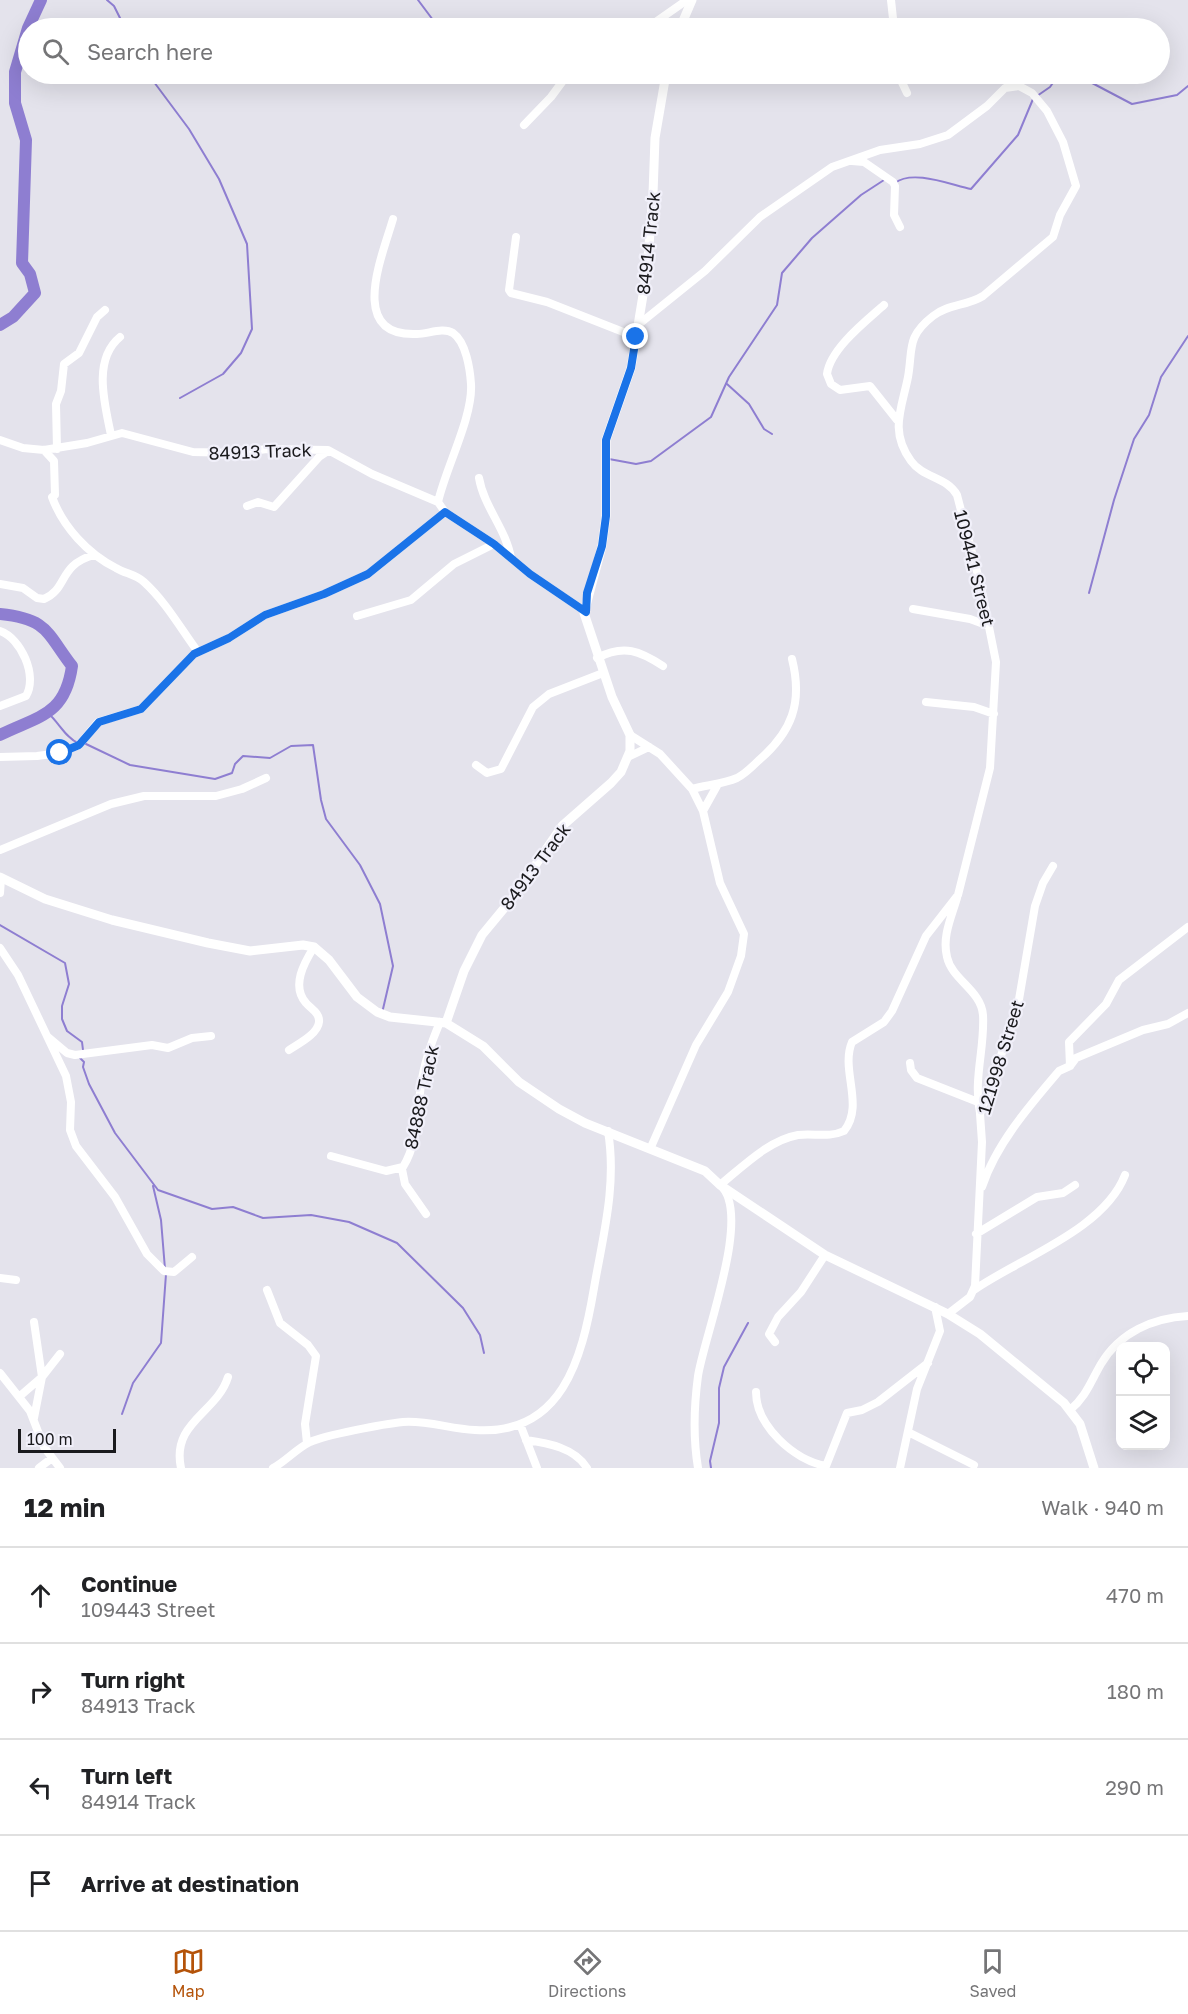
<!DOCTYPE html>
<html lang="en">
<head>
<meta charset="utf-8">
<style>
	body { margin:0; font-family:"Golos Text",sans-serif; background:#f2f2f2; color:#202124 }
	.controls { position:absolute; right:18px; bottom:18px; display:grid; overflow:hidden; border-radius:12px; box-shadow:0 6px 24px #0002 }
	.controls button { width:54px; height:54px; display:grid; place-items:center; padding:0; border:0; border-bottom:2px solid #e0e0e0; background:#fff; color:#202124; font:30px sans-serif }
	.scale { position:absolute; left:18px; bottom:15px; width:98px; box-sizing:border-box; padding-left:6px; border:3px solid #1a1a1d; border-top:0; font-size:16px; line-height:21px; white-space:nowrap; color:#1a1a1d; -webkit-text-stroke:4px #f1f0fa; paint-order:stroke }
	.stop { position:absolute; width:18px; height:18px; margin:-14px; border:4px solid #1a73e8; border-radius:50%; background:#fff }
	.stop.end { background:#1a73e8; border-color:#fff; box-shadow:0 2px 6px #0008 }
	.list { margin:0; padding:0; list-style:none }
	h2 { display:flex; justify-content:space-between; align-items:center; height:78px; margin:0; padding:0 24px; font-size:26px }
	h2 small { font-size:20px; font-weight:400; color:#757577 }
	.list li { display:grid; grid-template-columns:39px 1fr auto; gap:18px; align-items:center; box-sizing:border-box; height:96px; padding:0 24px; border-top:2px solid #e0e0e0 }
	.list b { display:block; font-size:22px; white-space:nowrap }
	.list p { margin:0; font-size:20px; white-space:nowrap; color:#757577 }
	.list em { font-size:20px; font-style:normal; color:#757577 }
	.icon { flex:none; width:33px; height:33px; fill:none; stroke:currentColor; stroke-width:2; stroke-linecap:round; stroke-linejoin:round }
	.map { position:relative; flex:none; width:1188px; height:1468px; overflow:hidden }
	.search { position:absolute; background:#fff; box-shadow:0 6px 24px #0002; left:18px; right:18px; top:18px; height:66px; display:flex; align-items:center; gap:15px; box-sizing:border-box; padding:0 21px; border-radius:33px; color:#757577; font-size:22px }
	.sheet { height:462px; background:#fff }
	nav { display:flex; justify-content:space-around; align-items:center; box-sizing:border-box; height:84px; border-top:2px solid #e0e0e0; background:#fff; font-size:16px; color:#757577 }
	nav a { display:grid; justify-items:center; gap:3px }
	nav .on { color:#b45309 }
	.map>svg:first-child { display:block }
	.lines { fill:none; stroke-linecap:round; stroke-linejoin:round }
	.stream { stroke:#8e7ed1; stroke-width:2 }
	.river { stroke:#8e7ed1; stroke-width:12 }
	.minor { stroke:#fff; stroke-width:8 }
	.tertiary { stroke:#fff; stroke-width:9 }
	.route { stroke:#1a73e8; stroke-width:8 }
	.labels { text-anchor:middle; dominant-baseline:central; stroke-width:4.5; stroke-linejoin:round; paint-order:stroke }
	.street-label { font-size:18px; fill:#1a1a1d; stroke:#f1f0fa }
</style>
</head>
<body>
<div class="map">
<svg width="1188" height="1468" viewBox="0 0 1188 1468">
	<rect width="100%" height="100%" fill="#e4e3ec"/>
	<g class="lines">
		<!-- stream -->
		<path class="stream" d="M107,0L114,6L125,28
			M418,0L439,28
			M148,74L189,129L219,179L247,244L252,329L241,353L223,374L180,398
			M482,74L485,77
			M1075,74L1132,104L1177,95L1188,86
			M1037,96L1050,87L1059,74
			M895,183C913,169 951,185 971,189L1018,135L1033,99
			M727,384L749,404L764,429L772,434
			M609,459L636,464L651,461L711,417L729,377L777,305L782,273L812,238L861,195L884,180
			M1089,593L1114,500L1134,439L1149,415L1161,377L1188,336
			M49,714C59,723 66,738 78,743
			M86,744L130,765L215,779L232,773L235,764L243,756L270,758L291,746L313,745L321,800L326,819L360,865L380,904L393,966L383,1009
			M0,925L65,963L69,984L62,1006V1019L67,1031L82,1042L83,1050
			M80,1058L84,1062L83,1067L89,1084L115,1133L158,1190L212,1209L233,1207L263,1218L311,1215L349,1222L397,1243L463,1308L480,1335L484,1353
			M153,1186L161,1220L165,1269
			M122,1414L133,1383L161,1343L166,1274
			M711,1468L710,1461L719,1423V1388L724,1367L748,1323"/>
		<!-- river -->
		<path class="river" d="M0,325L13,317L35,293L30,274L22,263L26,140L15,103V72L28,28L41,0
			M0,614C48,619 46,632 72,666C65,716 38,716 0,735"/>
		<!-- minor -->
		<path class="minor" d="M891,0L894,28
			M647,28L687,0
			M898,74L907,93
			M524,125L551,97L568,74
			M852,161L864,162L893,182L895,186L894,215L900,227
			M393,219C382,257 347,337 417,334C428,334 443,327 453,333C466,342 470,369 471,384C473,417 446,467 438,502
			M516,237L509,290L511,293L547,302L636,337
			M884,305C866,321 830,349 827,374L831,384L840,390L870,386L897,420
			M638,325L705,271L760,217L832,167L880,150L920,144L948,135L987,106L1005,88L1019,86L1032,93L1047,111L1063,142L1076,186L1060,215L1053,237L983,296C967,306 948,304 933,316C906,337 913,349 908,377C902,408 889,431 911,461C923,478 947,477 957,495L981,587L996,662L990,768L958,895L926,936L892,1011L884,1022L852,1042C840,1070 865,1105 844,1131C829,1138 814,1133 798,1135C769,1140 742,1167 720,1185C753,1213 704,1336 698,1376C694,1406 693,1438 698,1468
			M111,435C105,405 92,360 120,337
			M0,440L23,448L44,450L87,443L122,433L193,452L235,453L267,449L328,450L372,474L438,502L445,512L494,544L530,574L586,612
			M57,449L56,404L61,391L64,364L79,353L97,317L105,310
			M44,450L54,461L55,495L52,497C63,527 88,554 116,568C126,574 135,574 144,582C166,602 181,629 198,652
			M479,478C484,507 506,529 511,558
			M247,506L258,502L274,507L319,457L328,451
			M0,584L23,588L37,598L44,599C68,589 58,565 94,555
			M913,609L970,619L989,626
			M357,616L411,600L454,564L494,544
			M0,631C21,638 38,676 26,696L0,706
			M597,658C624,644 640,651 663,666
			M926,702L974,707L994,714
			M630,735L660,754L692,789L703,811L720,883L744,934L741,956L728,992L696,1045L651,1147
			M0,757L37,756L60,753L79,745L98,722L141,709L194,654L229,638L265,615L324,594L368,574L445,512
			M628,757L649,747
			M476,765L487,773L501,769L533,707L549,694L603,673
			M692,789C706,785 723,784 737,778C745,774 752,767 758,761C792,732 803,703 792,659
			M703,811L718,784
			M0,850L111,804L144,796H216L242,789L266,778
			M0,893L1,879
			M957,898C951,918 942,937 947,957C952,980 981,990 983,1015C985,1048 973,1079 980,1113
			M0,948L18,975L66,1076L71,1102L70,1130L76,1146L115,1197L147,1254L164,1271L174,1272L192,1257
			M48,1037L67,1053L75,1055L152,1045L168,1048L192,1038L211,1036
			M289,1050C298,1044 318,1034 319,1022C320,1013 311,1009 306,1003C291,986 304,963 314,947
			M910,1063L911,1070L917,1078L978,1102
			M1070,1066L1069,1042L1106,1004L1119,980L1188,927
			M331,1156L386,1171L403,1167C418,1143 417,1113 421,1085C424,1063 431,1043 440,1022
			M402,1169L405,1184L426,1214
			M982,1187C996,1144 1030,1105 1059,1071L1070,1066L1076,1058L1143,1030L1168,1024L1188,1013
			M976,1234L1037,1197L1063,1193L1075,1185
			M0,1278L16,1280
			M267,1290L280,1323L308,1345L316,1356L305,1424L307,1443
			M974,1290C1018,1259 1104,1230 1125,1175
			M948,1314L970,1297L975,1286L982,1142L980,1114L1017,1011L1035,906L1043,883L1053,866
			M775,1342L769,1334L778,1317L801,1292L825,1255
			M0,1373L30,1411L44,1447L60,1468
			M756,1392C756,1426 794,1460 826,1466L847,1413L862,1410L878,1402L928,1363
			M20,1396L42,1377L60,1354
			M1070,1410C1086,1397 1091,1381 1101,1364C1120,1332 1153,1318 1188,1316
			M34,1418L42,1377L34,1322
			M520,1424L537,1468
			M908,1432L974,1465
			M526,1440C548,1443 575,1448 587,1468
			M39,1468L52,1458
			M181,1468C171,1422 217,1413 228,1377
			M273,1468C286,1461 296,1449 310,1442C326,1435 383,1424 403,1422C426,1420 451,1429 475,1430C562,1436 582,1359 594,1288C603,1236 617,1185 608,1131
			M900,1468L917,1389L940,1331L935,1307"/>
		<!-- tertiary -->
		<path class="tertiary" d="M680,28L692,0
			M0,877L45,899L112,920L208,943L250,951L303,945L314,947L329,960L357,997L377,1012L390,1017L446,1023L483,1046L519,1082L559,1109L585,1123L705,1171L720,1185L825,1255L948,1314L980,1334L1064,1403L1080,1424L1094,1468
			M446,1023L464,971L482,935L515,895L562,826L611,783L621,772L630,751V735L612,697L584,613L602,546L606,516V440L631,368L647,271L653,194L655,138L666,74"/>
	</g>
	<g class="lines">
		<!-- route -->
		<path class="route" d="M60,753L79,745L99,722L141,709L194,654L229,638L265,615L324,594L368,574L445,512L494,544L530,574L586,612L587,593L602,546L606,516V440L631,368L636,337"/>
	</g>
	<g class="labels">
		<!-- street labels -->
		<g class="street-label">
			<text transform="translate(648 243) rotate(-84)">84914 Track</text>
			<text transform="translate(260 451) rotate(-2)">84913 Track</text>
			<text transform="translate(975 568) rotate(76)">109441 Street</text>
			<text transform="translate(535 866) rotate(-53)">84913 Track</text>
			<text transform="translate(1000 1057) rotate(-73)">121998 Street</text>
			<text transform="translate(421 1097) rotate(-78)">84888 Track</text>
		</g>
	</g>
</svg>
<div class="controls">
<button><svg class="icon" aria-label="locate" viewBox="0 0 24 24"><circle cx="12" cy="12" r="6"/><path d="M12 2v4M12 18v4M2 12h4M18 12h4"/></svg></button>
<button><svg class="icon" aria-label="layers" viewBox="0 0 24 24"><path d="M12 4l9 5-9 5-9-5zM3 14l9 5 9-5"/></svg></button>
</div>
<div class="scale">100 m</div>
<div class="stop" style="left:60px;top:753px"></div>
<div class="stop end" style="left:636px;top:337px"></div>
<div class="search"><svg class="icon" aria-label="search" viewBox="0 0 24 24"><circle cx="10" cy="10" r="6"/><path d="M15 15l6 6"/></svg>Search here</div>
</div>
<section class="sheet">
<h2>12 min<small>Walk · 940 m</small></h2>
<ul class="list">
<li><svg class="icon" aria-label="ahead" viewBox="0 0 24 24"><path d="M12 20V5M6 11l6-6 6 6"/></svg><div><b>Continue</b><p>109443 Street</p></div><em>470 m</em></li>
<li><svg class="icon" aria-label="right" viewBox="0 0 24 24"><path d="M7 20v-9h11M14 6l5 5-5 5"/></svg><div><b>Turn right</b><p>84913 Track</p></div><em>180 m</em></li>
<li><svg class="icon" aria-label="left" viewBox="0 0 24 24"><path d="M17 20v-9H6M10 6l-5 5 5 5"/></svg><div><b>Turn left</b><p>84914 Track</p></div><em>290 m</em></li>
<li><svg class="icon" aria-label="arrive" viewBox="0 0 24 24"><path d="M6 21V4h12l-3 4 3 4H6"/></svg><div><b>Arrive at destination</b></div></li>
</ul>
</section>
<nav>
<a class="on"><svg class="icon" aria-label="map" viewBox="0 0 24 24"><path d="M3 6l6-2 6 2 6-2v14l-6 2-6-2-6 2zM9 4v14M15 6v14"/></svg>Map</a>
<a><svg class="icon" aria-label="directions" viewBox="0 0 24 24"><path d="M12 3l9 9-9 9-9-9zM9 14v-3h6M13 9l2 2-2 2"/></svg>Directions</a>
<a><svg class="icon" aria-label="saved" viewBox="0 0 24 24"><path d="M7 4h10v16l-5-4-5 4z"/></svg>Saved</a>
</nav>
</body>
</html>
